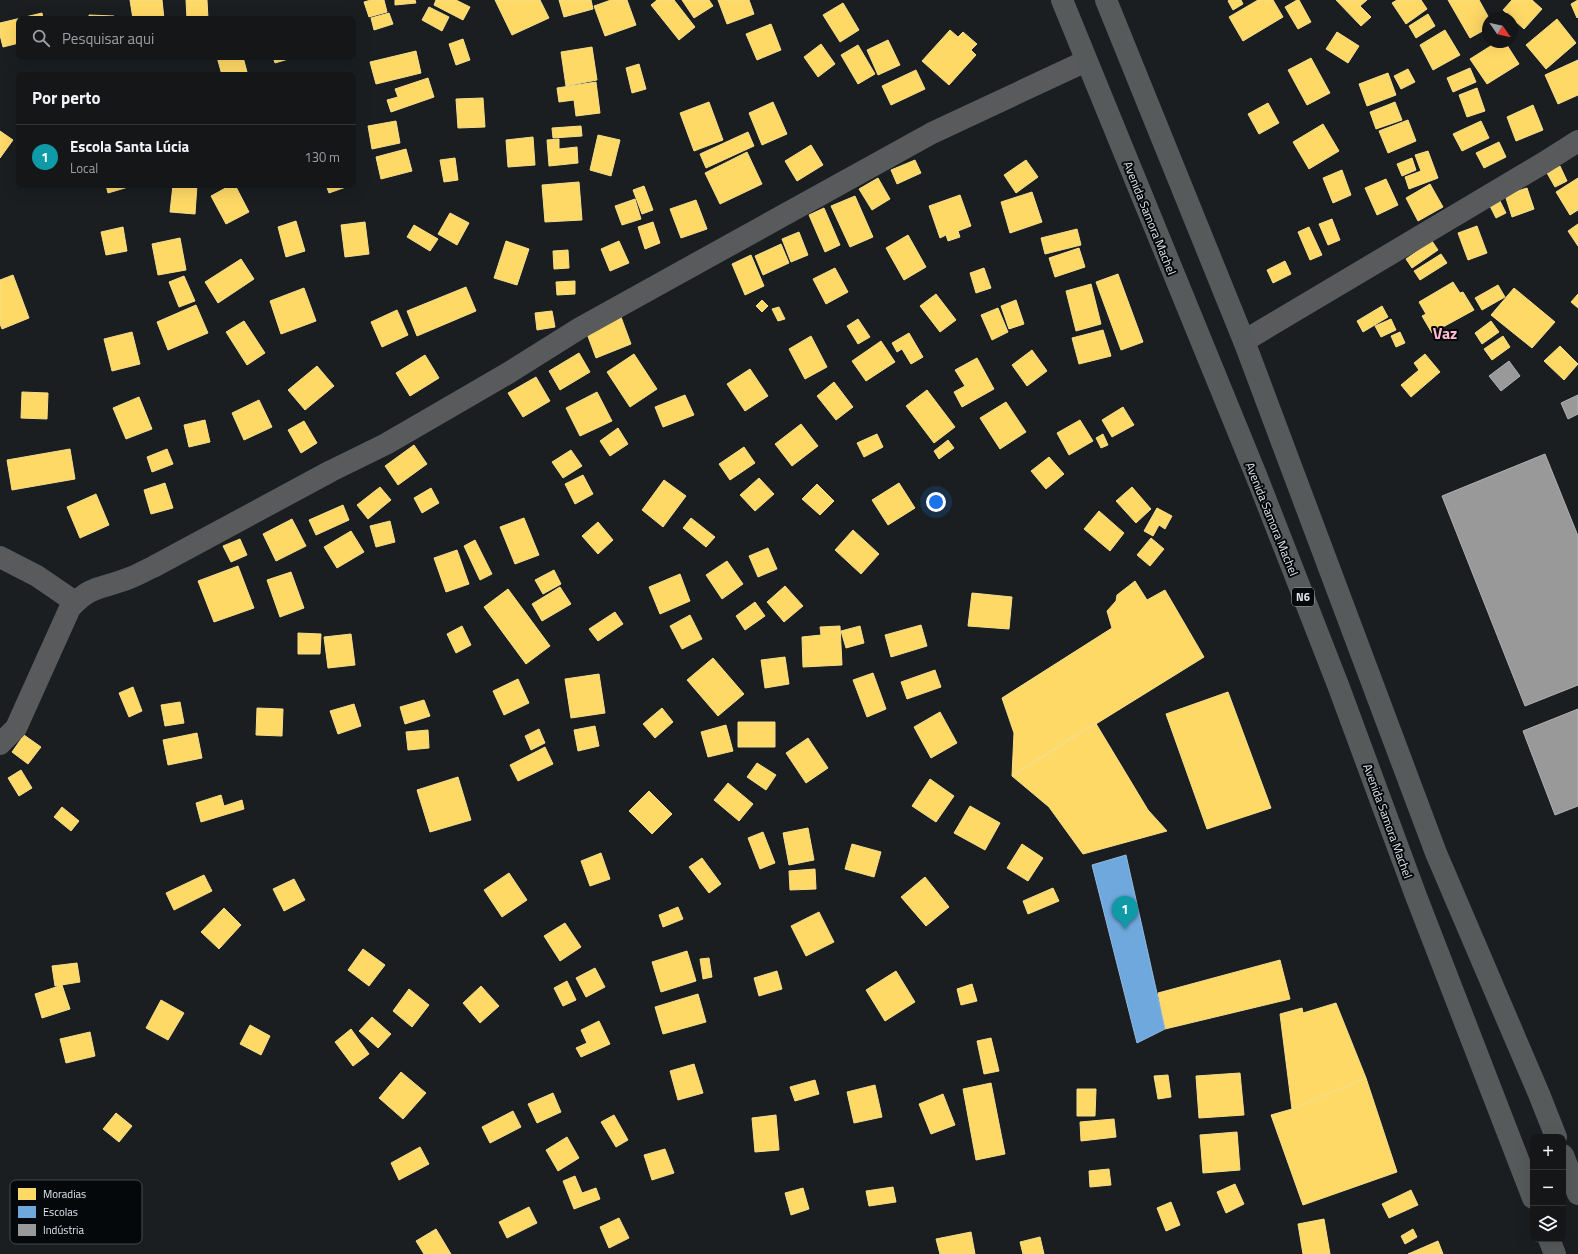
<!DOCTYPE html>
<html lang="pt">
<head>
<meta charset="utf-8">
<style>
	body { margin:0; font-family:"Titillium Web",sans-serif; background:#212325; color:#f1f3f6 }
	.controls { position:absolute; right:12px; bottom:12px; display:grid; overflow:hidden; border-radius:8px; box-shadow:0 4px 16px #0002 }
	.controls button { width:36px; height:36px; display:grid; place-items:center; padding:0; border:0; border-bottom:1px solid #333537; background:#141618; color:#f1f3f6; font:20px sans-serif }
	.compass { position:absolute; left:1482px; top:12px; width:36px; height:36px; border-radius:50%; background:#141618; box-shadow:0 4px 16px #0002; rotate:124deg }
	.you { position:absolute; left:936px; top:502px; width:14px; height:14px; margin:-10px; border:3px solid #fff; border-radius:50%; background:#1a73e8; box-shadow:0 0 0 6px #1a73e833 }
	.badge { display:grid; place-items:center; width:26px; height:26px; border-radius:50%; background:#9a9fa3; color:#fff; font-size:13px; font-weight:700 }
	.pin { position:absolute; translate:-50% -33px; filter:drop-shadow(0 1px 2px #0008) }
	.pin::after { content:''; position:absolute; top:21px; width:14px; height:12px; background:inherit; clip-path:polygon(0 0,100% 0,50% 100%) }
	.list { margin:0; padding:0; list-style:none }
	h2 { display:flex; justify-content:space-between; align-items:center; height:52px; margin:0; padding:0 16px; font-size:17px }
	h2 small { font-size:13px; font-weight:400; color:#9d9fa2 }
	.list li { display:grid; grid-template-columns:26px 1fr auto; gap:12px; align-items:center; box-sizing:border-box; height:64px; padding:0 16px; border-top:1px solid #333537 }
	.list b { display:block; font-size:15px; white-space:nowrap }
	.list p { margin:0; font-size:13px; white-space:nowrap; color:#9d9fa2 }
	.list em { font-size:13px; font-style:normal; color:#9d9fa2 }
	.icon { flex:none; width:22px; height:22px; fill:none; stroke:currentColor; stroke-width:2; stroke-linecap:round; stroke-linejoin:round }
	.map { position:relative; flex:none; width:1578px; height:1254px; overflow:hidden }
	.search { position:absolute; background:#141618; box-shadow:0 4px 16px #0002; left:16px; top:16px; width:340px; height:44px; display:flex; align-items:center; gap:10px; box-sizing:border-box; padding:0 14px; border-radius:8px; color:#9d9fa2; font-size:15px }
	.panel { position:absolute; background:#141618; box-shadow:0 4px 16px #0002; left:16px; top:72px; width:340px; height:116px; border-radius:8px }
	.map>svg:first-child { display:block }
	.homes { fill:#ffd966; stroke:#f5dd8d }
	.schools { fill:#6fa8dc; stroke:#91bae0 }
	.industry { fill:#999; stroke:#aeb0b1 }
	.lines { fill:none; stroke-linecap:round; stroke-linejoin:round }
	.minor { stroke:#595a5c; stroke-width:22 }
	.highway { stroke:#565a5b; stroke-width:22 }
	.labels { text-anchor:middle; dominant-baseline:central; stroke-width:4; stroke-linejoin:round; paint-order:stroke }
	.shield { fill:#05080b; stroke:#9ea3a6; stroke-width:1 }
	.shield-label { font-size:11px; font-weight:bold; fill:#dfe5e9 }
	.street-label { font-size:12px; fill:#dfe5e9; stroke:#05080b }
	.district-label { font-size:16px; font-weight:bold; fill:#febbcd; stroke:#05080b }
	.key { fill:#05080b; stroke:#464a4e; stroke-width:1 }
	.key-label { font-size:11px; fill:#dfe5e9 }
</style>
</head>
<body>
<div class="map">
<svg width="1578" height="1254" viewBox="0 0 1578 1254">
	<rect width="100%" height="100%" fill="#1a1e20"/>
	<!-- homes -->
	<path class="homes" d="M130,0H162L164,19H133Z
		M186,0H207L208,19H187Z
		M371,0H384L387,12L369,17L364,2Z
		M395,0H415L416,3L395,5Z
		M436,0H456L470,7L463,20L434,5Z
		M495,0H540L549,18L512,35Z
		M559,0H591L593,9L564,17Z
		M611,0H627L636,25L605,36L594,6Z
		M657,0H674L695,27L679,40L651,5Z
		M682,0H709L713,6L694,18Z
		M718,0H749L754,14L727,24Z
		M1229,0H1241L1243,4L1233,10L1228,1Z
		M1258,0H1273L1283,17L1243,41L1229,17Z
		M1297,0H1299L1311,22L1298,29L1285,7Z
		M1336,0H1367L1360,6L1371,17L1361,26Z
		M1397,0H1421L1427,9L1406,24L1392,3Z
		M1448,0H1479L1489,18H1488V28L1470,38Z
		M1512,0H1532L1542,9L1524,29L1503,10Z
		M1578,0V17L1577,18L1571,4Z
		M843,3L859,30L840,42L823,15Z
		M429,7L449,17L442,31L422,20Z
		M42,13L43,19H19V43L3,47L0,35V23Z
		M389,13L393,24L374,30L371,18Z
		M1428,14L1435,26L1416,38L1409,26Z
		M89,15L114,16V19H89Z
		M342,17V19H321Z
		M1557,19L1576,43L1546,69L1526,45Z
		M771,24L781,50L757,60L746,34Z
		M950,30L958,37L963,32L977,44L971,50L976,55L949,85L922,61Z
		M1445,30L1460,55L1433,70L1420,45Z
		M1337,32L1359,46L1348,63L1326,49Z
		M463,39L470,60L456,65L449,44Z
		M888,40L900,65L878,75L867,50Z
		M1497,42H1505L1519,64L1487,84L1470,59Z
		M821,44L835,64L818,77L804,57Z
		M858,45L875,74L858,84L841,55Z
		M592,47L597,80L566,86L561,52Z
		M416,51L421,73L376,84L370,62Z
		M217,57H243L247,72L235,75H222Z
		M273,57H295L275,63Z
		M1311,58L1330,93L1307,105L1288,70Z
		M1578,60V95L1558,104L1545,75Z
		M639,64L646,89L632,93L626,68Z
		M1470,68L1476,82L1453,92L1447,78Z
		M1408,69L1415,82L1401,89L1394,76Z
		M916,70L925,89L891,105L882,86Z
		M1388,73L1396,95L1367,106L1359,84Z
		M428,78L434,97L391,112L387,100L398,97L395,89Z
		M596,82L600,113L576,116L574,100L559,102L557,88Z
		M1477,88L1485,111L1467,117L1459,95Z
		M483,98L485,127L458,128L456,99Z
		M709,102L723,140L694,151L680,113Z
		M773,102L787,134L762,145L749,113Z
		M1395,102L1402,120L1376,129L1370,112Z
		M1268,103L1279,123L1259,134L1248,114Z
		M1533,105L1543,130L1516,141L1507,117Z
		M1408,120L1416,141L1388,153L1379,131Z
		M396,121L400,143L372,149L368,126Z
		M1481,121L1489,138L1462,151L1453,134Z
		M1323,124L1339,151L1309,169L1293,142Z
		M581,126L582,136L553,138L552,128Z
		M0,131L13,140L0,158Z
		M748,132L754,146L706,168L700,154Z
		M598,135L620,140L611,176L590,170Z
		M533,137L535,165L508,167L506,140Z
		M559,139V149L577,147L578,163L549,166L547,140Z
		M1499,142L1506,157L1484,168L1476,153Z
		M811,145L823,165L797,181L785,161Z
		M406,149L412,171L381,179L376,157Z
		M1428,151L1438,178L1409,189L1405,177L1421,171L1415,155Z
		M747,152L762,184L720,204L705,173Z
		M455,158L458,180L444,182L440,160Z
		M1412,158L1416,170L1402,176L1397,164Z
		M915,160L921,173L897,184L891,170Z
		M1026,160L1038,177L1016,193L1004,175Z
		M1560,166L1567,181L1555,187L1547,173Z
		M1342,170L1351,195L1333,203L1323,178Z
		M878,178L890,199L872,210L859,189Z
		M1578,178V210L1570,215L1556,192Z
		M1386,179L1398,205L1377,215L1365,188Z
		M579,182L582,220L545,222L542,185Z
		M1430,184L1443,207L1418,221L1406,198Z
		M106,185H135L108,193Z
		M173,185H197L195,214L170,212Z
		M231,185H235L249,212L226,224L211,196Z
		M326,185H345L346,187L329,193Z
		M644,186L653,210L642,214L633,190Z
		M1527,188L1534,209L1512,217L1505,195Z
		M1032,192L1042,222L1010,233L1001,202Z
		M960,195L971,226L958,231L960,237L948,241L946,235L940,238L929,206Z
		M855,196L873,237L850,247L831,206Z
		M635,199L641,219L622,225L615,206Z
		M696,200L707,229L681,238L670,209Z
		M1500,201L1506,213L1496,218L1490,206Z
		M824,208L840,245L825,252L809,215Z
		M450,213L469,223L457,245L438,234Z
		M1332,219L1340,240L1328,245L1319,224Z
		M296,221L305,251L286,257L278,227Z
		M365,222L369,254L345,257L341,225Z
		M653,222L660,243L645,249L638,227Z
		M1578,224V246L1568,231Z
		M414,225L438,239L430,251L407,237Z
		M1477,226L1487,253L1468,260L1458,233Z
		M123,227L127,251L106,255L101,232Z
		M1309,227L1322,255L1310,260L1298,232Z
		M1077,229L1081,245L1045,254L1041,238Z
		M799,232L808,255L791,262L782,239Z
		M908,235L926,267L904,280L886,248Z
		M180,238L186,270L158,275L152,244Z
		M506,241L529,249L517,285L494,278Z
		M619,241L629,263L610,271L601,249Z
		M1432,241L1438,250L1412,268L1406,259Z
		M781,244L789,263L763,275L755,256Z
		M1079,248L1085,267L1055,277L1049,258Z
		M568,250L569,268L554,269L553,251Z
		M1441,254L1447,263L1420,280L1414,271Z
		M751,255L764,286L745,295L732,264Z
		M241,259L254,279L218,303L205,282Z
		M1285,261L1291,274L1273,283L1267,270Z
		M835,268L848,292L826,304L813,279Z
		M984,268L991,288L976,293L970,273Z
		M1118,274L1143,342L1121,350L1096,282Z
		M13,275L29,318L2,329L0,324V280Z
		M184,276L195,301L179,307L169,282Z
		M575,281V294L557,295L556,282Z
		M1453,282L1460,293L1463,292L1474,310L1432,333L1422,316L1426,314L1419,302Z
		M1091,284L1101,324L1076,331L1066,291Z
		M1498,285L1505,297L1482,310L1475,298Z
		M466,287L476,311L417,336L407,311Z
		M304,288L316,321L281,334L270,301Z
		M1514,288L1555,322L1532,348L1491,315Z
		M936,294L956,320L940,332L920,306Z
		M1578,294V308L1571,302Z
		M762,300L768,306L762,312L756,306Z
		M1016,300L1024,324L1009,329L1001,306Z
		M196,305L208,333L168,350L157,322Z
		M1382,306L1388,317L1363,332L1357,321Z
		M779,307L785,319L778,321L772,309Z
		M998,308L1008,332L992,340L981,315Z
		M397,310L408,335L382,347L371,322Z
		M552,311L555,327L537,330L535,313Z
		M621,317L631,344L596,358L586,331Z
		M858,319L870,337L858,344L847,326Z
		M1391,319L1396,330L1381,337L1375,326Z
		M244,321L265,353L247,365L226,332Z
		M1491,321L1499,332L1482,344L1475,333Z
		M1103,330L1111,356L1079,364L1072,338Z
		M132,332L140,364L112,371L104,339Z
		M1400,332L1405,343L1396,347L1391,336Z
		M909,333L923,357L911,364L902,349L897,352L892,343Z
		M811,336L827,367L805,379L789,349Z
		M1503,336L1510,347L1492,360L1484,349Z
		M881,341L895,362L866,381L852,361Z
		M1560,346L1578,364L1564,380L1544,361Z
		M1032,350L1047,371L1027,386L1012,365Z
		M579,353L590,372L560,390L549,371Z
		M634,354L657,389L630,407L607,372Z
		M1425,354L1440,372L1411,397L1401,385L1419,370L1414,363Z
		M425,355L439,378L410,396L396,373Z
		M977,358L994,389L962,407L954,392L965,386L955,370Z
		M317,366L334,386L305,410L288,390Z
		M750,369L768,396L745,411L727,384Z
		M536,377L550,401L523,417L508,393Z
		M834,382L853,407L836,420L817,396Z
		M927,390L955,427L934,443L906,406Z
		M22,392L48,393L47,419L21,418Z
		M597,392L612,421L580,436L566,408Z
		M685,395L694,415L663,427L655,407Z
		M139,397L152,429L126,439L113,408Z
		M259,400L272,427L244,440L232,413Z
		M1006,402L1026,432L1000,449L980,418Z
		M1123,407L1134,425L1112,437L1102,420Z
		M205,420L210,442L189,447L184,425Z
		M1080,420L1093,441L1069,455L1057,433Z
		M304,421L317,443L301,453L288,430Z
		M801,424L818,446L792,466L775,444Z
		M618,428L628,444L610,456L600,441Z
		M877,434L883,447L864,457L857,443Z
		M1103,434L1108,445L1101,448L1096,438Z
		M948,440L954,448L939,459L934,451Z
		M414,445L427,464L398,485L385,466Z
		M744,447L755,463L730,480L719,464Z
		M70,449L75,479L12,490L7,460Z
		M167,449L173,464L152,472L147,457Z
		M571,450L582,466L563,478L552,462Z
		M1049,457L1064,474L1046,489L1031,471Z
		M583,475L593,494L575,504L565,484Z
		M759,478L774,494L755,511L740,495Z
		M664,480L686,496L663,527L642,510Z
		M165,483L173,508L151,514L144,490Z
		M899,483L915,508L888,525L872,500Z
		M817,484L834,501L820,515L802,499Z
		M380,487L391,500L368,519L357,505Z
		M1132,487L1151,509L1136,523L1116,501Z
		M431,488L439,503L422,513L414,498Z
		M96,494L109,525L80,538L67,507Z
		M343,505L349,520L316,535L309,520Z
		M1157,508L1172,516L1165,529L1159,525L1153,536L1144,531Z
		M1099,511L1124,533L1110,551L1084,529Z
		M524,518L539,555L515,564L500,527Z
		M691,518L715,537L706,547L683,528Z
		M292,519L306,546L276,561L263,534Z
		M390,521L395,542L376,547L370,526Z
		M598,522L613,540L598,554L582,536Z
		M853,530L879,554L861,574L835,550Z
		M351,531L364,552L337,568L324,547Z
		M1151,538L1164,549L1150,566L1137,555Z
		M240,539L247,555L231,562L223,546Z
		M475,540L492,574L480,580L464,546Z
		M768,548L777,569L758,577L749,556Z
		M457,550L469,584L446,592L434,558Z
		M727,561L743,584L722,599L706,575Z
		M238,566L254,608L214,622L198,581Z
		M554,570L561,584L543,594L535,580Z
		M291,572L304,608L280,617L267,580Z
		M680,574L690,601L660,614L649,587Z
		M1135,581L1147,600L1165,590L1204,657L1012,776L1014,733L1002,698L1112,628L1107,611L1116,601L1117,595Z
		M785,586L803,606L784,622L767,602Z
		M560,587L571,604L542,621L532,604Z
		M508,589L550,646L526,664L484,607Z
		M972,593L1012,597L1009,629L968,626Z
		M755,602L765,616L745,630L736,616Z
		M615,612L623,624L598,641L589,629Z
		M690,615L702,639L682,649L670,626Z
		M921,625L927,646L891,657L885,635Z
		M462,626L471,645L456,653L447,634Z
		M840,626L842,665L803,667L802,637L821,635L820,627Z
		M860,626L864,643L846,648L841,631Z
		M298,633L321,634L320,654H298Z
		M351,634L355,665L328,668L324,637Z
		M785,657L789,684L765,688L761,660Z
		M713,658L744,694L718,716L687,680Z
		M935,670L941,687L907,699L901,682Z
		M873,673L886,709L867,717L853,680Z
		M599,674L605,713L571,718L565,679Z
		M518,679L529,703L504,715L493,691Z
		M133,687L142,711L129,717L119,693Z
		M1228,692L1271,808L1207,829L1166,714Z
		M424,700L430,716L405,724L400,707Z
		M180,702L184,723L165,726L161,705Z
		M354,704L361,726L338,734L330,711Z
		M257,708L283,709L282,736L256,735Z
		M662,708L673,722L655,738L643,724Z
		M940,712L957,743L931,758L914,727Z
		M738,722H775V747H738Z
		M1095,722L1148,810L1167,831L1083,854L1049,807L1012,776Z
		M726,725L733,751L708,757L701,732Z
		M595,726L599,746L578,751L574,730Z
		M539,729L545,743L531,750L525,736Z
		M428,730L429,748L408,750L406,732Z
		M197,733L202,758L168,765L163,740Z
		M24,735L41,747L28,764L12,752Z
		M808,738L828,768L806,783L786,753Z
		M545,747L553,764L518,781L510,765Z
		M757,763L776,775L766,790L747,777Z
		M21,770L32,788L19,796L8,778Z
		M458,777L471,820L430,832L417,790Z
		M930,779L954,796L936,822L912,806Z
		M728,783L753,804L739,821L714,800Z
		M649,791L672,814L652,834L629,811Z
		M221,795L224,806L242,800L244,809L201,822L196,803Z
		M970,806L1000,823L985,850L954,833Z
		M62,807L79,821L71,831L54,817Z
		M808,828L814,860L789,865L783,833Z
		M763,832L775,863L760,869L748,838Z
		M852,844L881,852L874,877L845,869Z
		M1022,844L1043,858L1028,881L1007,868Z
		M601,853L610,879L590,886L581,861Z
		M702,858L721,884L709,893L689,867Z
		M815,869L816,889L790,890L789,871Z
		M509,873L527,900L502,917L484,890Z
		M204,875L212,891L174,910L166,893Z
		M925,877L949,907L926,926L901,897Z
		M294,879L305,900L284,911L273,889Z
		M1053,888L1059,901L1028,914L1023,901Z
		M678,907L683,919L663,927L659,915Z
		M224,908L241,925L219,949L201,932Z
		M819,912L834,942L806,956L791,926Z
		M565,923L581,947L560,961L544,936Z
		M363,949L385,965L369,986L348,970Z
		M687,951L696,981L661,992L652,962Z
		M709,958L712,977L703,979L700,959Z
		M1280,960L1290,999L1165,1029L1158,993Z
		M77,963L80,982L55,986L52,966Z
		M595,968L605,987L586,997L576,978Z
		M777,971L782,989L759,996L754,978Z
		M896,971L915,1002L885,1021L866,990Z
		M567,981L576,1000L563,1006L554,988Z
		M972,984L977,1001L961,1005L957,989Z
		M62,985L70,1009L42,1018L35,994Z
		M481,986L499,1006L480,1023L463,1003Z
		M409,989L429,1005L412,1027L393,1011Z
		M698,994L706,1022L663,1034L655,1007Z
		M161,1000L184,1013L168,1040L146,1028Z
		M1336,1003L1366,1078L1292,1109L1280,1014L1302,1008L1303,1013Z
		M372,1017L391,1034L378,1048L359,1031Z
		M599,1021L610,1044L581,1057L576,1048L587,1043L581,1030Z
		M250,1025L270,1036L261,1055L240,1044Z
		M351,1029L369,1054L353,1066L335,1042Z
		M90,1032L95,1056L66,1063L60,1039Z
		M991,1038L999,1071L984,1074L977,1041Z
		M694,1064L703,1093L678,1100L670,1071Z
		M401,1072L426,1093L403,1119L379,1098Z
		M1240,1073L1244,1115L1199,1118L1196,1076Z
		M1168,1075L1171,1097L1158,1099L1154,1076Z
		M1366,1078L1397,1172L1303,1205L1271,1115L1292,1109Z
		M815,1080L819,1094L795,1101L790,1087Z
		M991,1083L1005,1154L976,1160L963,1089Z
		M875,1085L882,1117L854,1123L847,1092Z
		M1077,1089H1096L1095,1116H1077Z
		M553,1093L561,1112L537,1123L528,1104Z
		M943,1094L955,1125L931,1134L919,1104Z
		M513,1111L521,1127L490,1143L482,1127Z
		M116,1113L132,1126L119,1142L103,1129Z
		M614,1115L628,1140L616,1147L601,1122Z
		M776,1115L779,1150L755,1152L752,1118Z
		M1114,1119L1116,1137L1081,1141L1080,1122Z
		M1237,1132L1240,1170L1203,1173L1200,1135Z
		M567,1137L579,1158L558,1171L546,1150Z
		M420,1147L429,1164L399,1180L391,1163Z
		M665,1149L674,1173L652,1180L644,1155Z
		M1109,1169L1111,1185L1090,1187L1089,1171Z
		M575,1176L582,1193L596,1188L600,1199L574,1209L563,1181Z
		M1235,1184L1244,1204L1226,1213L1217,1192Z
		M893,1187L896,1202L869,1206L866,1191Z
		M803,1188L809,1209L791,1215L785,1193Z
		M1411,1190L1418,1205L1389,1218L1382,1204Z
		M1171,1202L1180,1225L1166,1231L1157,1208Z
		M529,1207L537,1223L507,1238L499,1222Z
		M619,1218L629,1238L609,1248L600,1227Z
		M1324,1219L1330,1254H1303L1298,1224Z
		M436,1229L451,1254H424L416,1241Z
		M1413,1229L1417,1237L1405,1244L1401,1236Z
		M971,1232L975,1254H940L936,1239Z
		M1040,1237L1044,1254H1023L1020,1242Z
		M1438,1241L1443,1254H1408Z"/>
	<!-- schools -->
	<path class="schools" d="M1126,855L1165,1029L1137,1043L1092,865Z"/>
	<!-- industry -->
	<path class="industry" d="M1509,361L1520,376L1501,391L1489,376Z
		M1578,395V414L1568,419L1561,403Z
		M1545,454L1578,536V685L1525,706L1442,496Z
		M1578,709V806L1555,815L1523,731Z"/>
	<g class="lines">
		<!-- minor -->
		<path class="minor" d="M1244,341L1545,162L1578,141
			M0,557L37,576L75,602
			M0,744L16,728L70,608C91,585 101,589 127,579C136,576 144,571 153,567L331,471L386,444L510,372L580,328L932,133L1086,61"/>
		<!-- highway -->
		<path class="highway" d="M1062,0L1256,475L1338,685L1416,896L1533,1198
			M1106,0L1244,341L1436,853L1539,1094L1556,1137
			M1563,1155L1578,1194
			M1549,1239L1555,1254"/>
	</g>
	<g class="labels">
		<!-- shield labels -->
		<rect class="shield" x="1292" y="588" width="22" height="18" rx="3"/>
		<g class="shield-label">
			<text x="1303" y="597">N6</text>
		</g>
		<!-- street labels -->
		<g class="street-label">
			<text transform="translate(1150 218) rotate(68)">Avenida Samora Machel</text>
			<text transform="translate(1272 519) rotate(68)">Avenida Samora Machel</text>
			<text transform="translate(1388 821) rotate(70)">Avenida Samora Machel</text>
		</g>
		<!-- district labels -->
		<g class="district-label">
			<text x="1445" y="333">Vaz</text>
		</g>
	</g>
	<!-- legend -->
	<rect x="10" y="1180" width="132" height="64" rx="6" class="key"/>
	<rect x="18" y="1188" width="18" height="12" fill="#ffd966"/>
	<rect x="18" y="1206" width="18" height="12" fill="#6fa8dc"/>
	<rect x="18" y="1224" width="18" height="12" fill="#999"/>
	<g class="key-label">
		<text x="43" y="1198">Moradias</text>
		<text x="43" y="1216">Escolas</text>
		<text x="43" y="1234">Indústria</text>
	</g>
</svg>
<div class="controls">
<button>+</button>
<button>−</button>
<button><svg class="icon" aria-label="layers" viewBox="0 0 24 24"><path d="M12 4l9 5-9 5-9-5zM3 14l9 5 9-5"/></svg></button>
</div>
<svg class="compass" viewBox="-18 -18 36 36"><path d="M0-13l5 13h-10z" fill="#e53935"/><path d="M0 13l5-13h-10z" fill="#9d9fa2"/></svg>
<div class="you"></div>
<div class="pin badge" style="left:1125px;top:929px;background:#0f9aa8">1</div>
<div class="search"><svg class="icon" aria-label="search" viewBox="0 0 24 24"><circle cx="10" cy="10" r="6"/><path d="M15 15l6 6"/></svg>Pesquisar aqui</div>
<section class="panel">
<h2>Por perto<small></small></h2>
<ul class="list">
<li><span class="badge" style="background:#0f9aa8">1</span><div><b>Escola Santa Lúcia</b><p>Local</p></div><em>130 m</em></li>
</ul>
</section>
</div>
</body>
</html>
